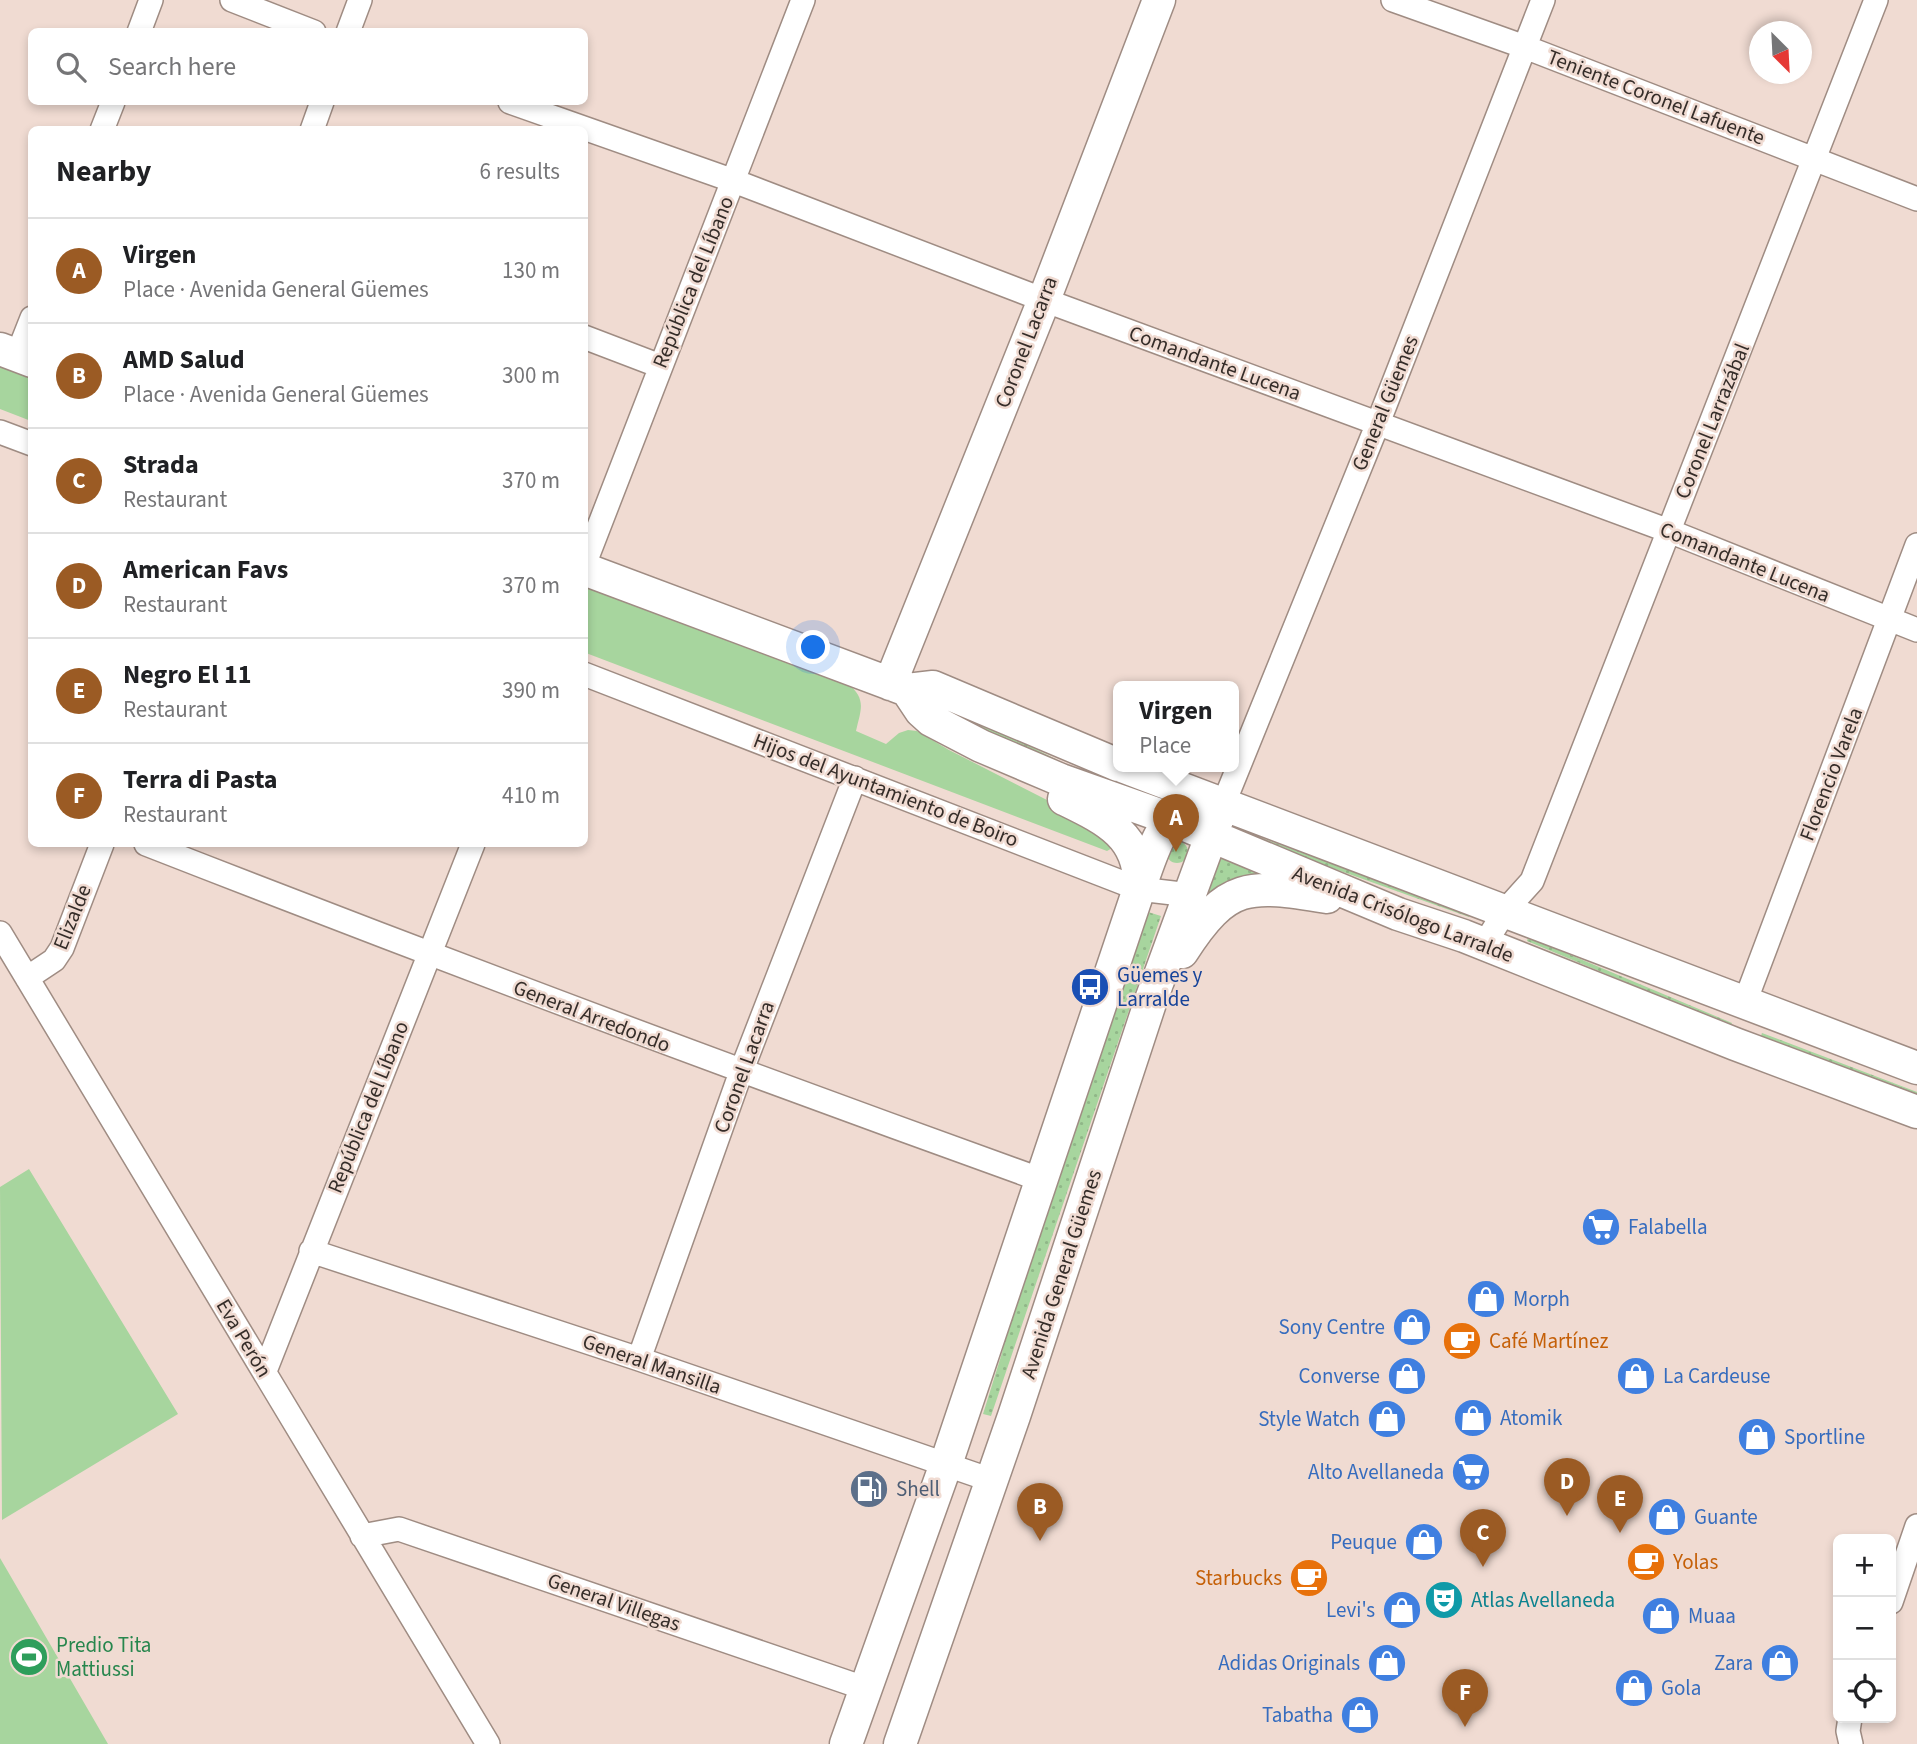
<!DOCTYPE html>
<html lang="en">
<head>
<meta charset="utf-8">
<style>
	body { margin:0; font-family:"Source Sans 3",sans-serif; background:#f6f6f6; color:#202124 }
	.controls { position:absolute; right:21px; bottom:21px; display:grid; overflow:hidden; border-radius:10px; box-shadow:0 4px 10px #0003 }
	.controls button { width:63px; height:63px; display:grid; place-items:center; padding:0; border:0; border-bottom:2px solid #e0e0e0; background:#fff; color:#202124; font:35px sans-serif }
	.compass { position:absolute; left:1749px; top:21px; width:63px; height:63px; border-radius:50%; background:#fff; box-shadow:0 4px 10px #0003; rotate:156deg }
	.you { position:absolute; left:814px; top:648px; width:24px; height:24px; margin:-18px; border:5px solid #fff; border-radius:50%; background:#1a73e8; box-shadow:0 0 0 10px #1a73e833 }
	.badge { display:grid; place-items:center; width:46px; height:46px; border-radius:50%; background:#9b5b24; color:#fff; font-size:23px; font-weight:700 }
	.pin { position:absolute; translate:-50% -58px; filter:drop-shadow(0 2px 4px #0008) }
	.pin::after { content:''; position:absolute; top:37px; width:24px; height:21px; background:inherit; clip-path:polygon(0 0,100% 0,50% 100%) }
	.popup { position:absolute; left:1113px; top:681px; width:126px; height:91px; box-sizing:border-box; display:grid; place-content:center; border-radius:10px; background:#fff; filter:drop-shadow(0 2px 5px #0005); font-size:23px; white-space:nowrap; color:#757577 }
	.popup b { font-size:26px; color:#202124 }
	.popup::after { content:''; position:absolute; left:50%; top:100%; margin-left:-14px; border:14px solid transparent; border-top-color:#fff }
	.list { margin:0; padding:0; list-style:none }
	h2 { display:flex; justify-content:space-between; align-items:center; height:91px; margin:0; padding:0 28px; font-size:30px }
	h2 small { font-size:23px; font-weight:400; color:#757577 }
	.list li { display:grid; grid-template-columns:46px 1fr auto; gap:21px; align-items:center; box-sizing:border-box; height:105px; padding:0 28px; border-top:2px solid #e0e0e0 }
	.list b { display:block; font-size:26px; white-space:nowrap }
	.list p { margin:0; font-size:23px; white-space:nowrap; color:#757577 }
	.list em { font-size:23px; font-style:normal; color:#757577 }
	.icon { flex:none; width:38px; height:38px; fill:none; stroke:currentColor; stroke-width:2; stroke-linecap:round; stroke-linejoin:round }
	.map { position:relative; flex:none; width:1917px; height:1744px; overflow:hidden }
	.search { position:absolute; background:#fff; box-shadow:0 4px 10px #0003; left:28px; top:28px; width:560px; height:77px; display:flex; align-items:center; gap:18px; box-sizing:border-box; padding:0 24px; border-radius:10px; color:#757577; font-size:26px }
	.panel { position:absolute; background:#fff; box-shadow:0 4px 10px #0003; left:28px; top:126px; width:560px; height:721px; border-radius:10px }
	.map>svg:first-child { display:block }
	.grass { fill:url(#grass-dots) }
	.park { fill:#a7d59e }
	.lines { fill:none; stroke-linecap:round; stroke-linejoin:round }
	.street-casing { stroke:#9f8c83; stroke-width:26 }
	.secondary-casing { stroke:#9f8c83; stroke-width:35 }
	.street { stroke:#fff; stroke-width:23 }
	.secondary { stroke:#fff; stroke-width:32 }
	.labels { text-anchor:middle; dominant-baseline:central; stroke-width:5; stroke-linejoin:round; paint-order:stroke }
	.street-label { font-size:21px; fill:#352d29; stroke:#f0dbd2 }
	.transit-label { font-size:21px; fill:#164399; stroke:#f0dbd2; text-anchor:start }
	.shop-label { font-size:21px; fill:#366cbe; stroke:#f0dbd2; text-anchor:end }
	.food-label { font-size:21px; fill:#c56008; stroke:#f0dbd2; text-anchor:start }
	.service-label { font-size:21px; fill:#4e5e75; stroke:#f0dbd2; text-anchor:start }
	.culture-label { font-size:21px; fill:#0d838f; stroke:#f0dbd2; text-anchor:start }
	.leisure-label { font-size:21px; fill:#27864d; stroke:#f0dbd2; text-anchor:start }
</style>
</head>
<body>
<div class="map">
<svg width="1917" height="1744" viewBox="0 0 1917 1744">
	<defs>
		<pattern id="grass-dots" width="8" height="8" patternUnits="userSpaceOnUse" patternTransform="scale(1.75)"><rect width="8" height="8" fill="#a7d59e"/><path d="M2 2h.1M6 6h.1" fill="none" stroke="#90b788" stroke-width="1.8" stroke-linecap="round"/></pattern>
	</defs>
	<rect width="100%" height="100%" fill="#f0dbd2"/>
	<!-- grass -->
	<path class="grass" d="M929,697L1078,770L1077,774L925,702Z
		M1231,827L1470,913L1469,917L1229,831Z
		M1166 852a11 11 0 1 1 22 0a11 11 0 1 1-22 0Z
		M1218,849L1325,893L1198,916Z
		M1148,912L1161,916L991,1416L983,1414L1002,1353L1013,1299Z
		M1528,937L1732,1023L1731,1026L1527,941Z
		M1762,1033L1917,1092V1097L1761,1036Z"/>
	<!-- park -->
	<path class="park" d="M0,365L31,377V421L0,409Z
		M584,586L847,683C867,699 861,709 856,731L886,744L899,733L908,730L917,731L949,750L1102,828L1114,847L1107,851L586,653Z
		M29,1169L178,1414L2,1520L0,1187Z
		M0,1558L7,1570L108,1744H0Z"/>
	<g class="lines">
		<!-- street casing -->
		<g class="street-casing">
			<path id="street" d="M232,0L314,32
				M1393,0L1525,47L1917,199
				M139,32L151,0
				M348,32L360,0
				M510,102L734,181L1044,300L1669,531L1917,630
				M102,130L113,102
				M312,130L322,102
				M584,337L660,366
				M17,356L32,318
				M0,432L32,444
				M584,565L803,0
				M584,674L1139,889L1190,895
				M1223,805L1378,423L1543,0
				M146,844C443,960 741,1072 1042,1180
				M0,933L488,1744
				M1484,945L1505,911L1532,881L1876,0
				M27,978L54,960L62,948L102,844
				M1745,1002L1917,545
				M311,1251L639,1359L991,1480
				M639,1359L741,1072L855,778
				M265,1371L473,844
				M362,1536L399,1529L864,1688
				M1891,1602L1917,1526
				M1850,1718L1848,1731L1851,1744"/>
		</g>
		<!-- secondary casing -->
		<g class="secondary-casing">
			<path id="secondary" d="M0,349L32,361
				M584,569L907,690L933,687L1118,765
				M890,684L1044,300L1159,0
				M907,690L921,711L931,720L981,746L1061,780L1171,819L1398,914L1464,936L1735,1044L1917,1112
				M1122,766L1917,1068
				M1064,799C1105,819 1142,836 1139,888
				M1182,952C1227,882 1248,884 1327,897
				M846,1744L946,1464L1139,889C1150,861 1159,818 1190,807C1200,803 1213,806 1223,805
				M900,1744L1014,1416L1152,997L1217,820"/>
		</g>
		<!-- street -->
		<use href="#street" class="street"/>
		<!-- secondary -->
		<use href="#secondary" class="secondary"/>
	</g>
	<!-- icons -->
	<defs>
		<g id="bus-disc" transform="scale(2.0125)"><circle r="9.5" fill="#1a4fb4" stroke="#f0dbd2"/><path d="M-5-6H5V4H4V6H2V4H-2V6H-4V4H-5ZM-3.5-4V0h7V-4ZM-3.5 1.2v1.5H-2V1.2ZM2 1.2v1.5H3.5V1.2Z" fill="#fff"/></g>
		<g id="supermarket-disc" transform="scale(2.0125)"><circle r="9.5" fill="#3f7fe0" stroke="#f0dbd2"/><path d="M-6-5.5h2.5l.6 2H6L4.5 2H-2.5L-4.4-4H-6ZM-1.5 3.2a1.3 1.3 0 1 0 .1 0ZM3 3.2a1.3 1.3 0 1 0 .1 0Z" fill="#fff"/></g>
		<g id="shop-disc" transform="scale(2.0125)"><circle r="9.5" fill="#3f7fe0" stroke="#f0dbd2"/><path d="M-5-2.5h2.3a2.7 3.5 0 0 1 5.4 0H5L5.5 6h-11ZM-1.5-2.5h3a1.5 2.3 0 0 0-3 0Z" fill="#fff"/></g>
		<g id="cafe-disc" transform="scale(2.0125)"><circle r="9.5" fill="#e8710a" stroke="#f0dbd2"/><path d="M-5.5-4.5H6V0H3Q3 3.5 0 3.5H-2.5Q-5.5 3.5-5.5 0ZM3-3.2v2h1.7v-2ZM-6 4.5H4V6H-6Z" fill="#fff"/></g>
		<g id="fuel-disc" transform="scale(2.0125)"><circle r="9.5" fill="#5c6f8a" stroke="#f0dbd2"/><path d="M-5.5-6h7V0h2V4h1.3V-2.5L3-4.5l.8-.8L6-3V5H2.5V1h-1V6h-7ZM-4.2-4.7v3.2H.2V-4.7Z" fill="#fff"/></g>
		<g id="theatre-disc" transform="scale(2.0125)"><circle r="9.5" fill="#0f9aa8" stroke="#f0dbd2"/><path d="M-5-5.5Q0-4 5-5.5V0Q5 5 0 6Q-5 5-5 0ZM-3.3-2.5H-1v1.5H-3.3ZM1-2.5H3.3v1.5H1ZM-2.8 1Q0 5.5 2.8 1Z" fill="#fff"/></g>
		<g id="stadium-disc" transform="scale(2.0125)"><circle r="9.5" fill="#2e9e5b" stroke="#f0dbd2"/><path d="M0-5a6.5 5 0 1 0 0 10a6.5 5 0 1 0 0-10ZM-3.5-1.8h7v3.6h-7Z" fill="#fff"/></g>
	</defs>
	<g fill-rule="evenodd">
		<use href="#bus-disc" x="1090" y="987"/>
		<use href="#supermarket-disc" x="1601" y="1227"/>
		<use href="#shop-disc" x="1486" y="1299"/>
		<use href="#shop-disc" x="1412" y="1327"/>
		<use href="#cafe-disc" x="1462" y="1341"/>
		<use href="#shop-disc" x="1407" y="1376"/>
		<use href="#shop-disc" x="1636" y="1376"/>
		<use href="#shop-disc" x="1473" y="1418"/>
		<use href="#shop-disc" x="1387" y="1419"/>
		<use href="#shop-disc" x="1757" y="1437"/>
		<use href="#supermarket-disc" x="1471" y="1472"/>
		<use href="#fuel-disc" x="869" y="1489"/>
		<use href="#shop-disc" x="1667" y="1517"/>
		<use href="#shop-disc" x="1424" y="1542"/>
		<use href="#cafe-disc" x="1646" y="1562"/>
		<use href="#cafe-disc" x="1309" y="1578"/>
		<use href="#theatre-disc" x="1444" y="1600"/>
		<use href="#shop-disc" x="1402" y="1610"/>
		<use href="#shop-disc" x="1661" y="1616"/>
		<use href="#stadium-disc" x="29" y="1657"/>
		<use href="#shop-disc" x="1387" y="1663"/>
		<use href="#shop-disc" x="1780" y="1663"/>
		<use href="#shop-disc" x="1634" y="1688"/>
		<use href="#shop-disc" x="1360" y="1715"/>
	</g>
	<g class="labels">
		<!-- street labels -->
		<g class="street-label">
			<text transform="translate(1656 97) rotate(21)">Teniente Coronel Lafuente</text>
			<text transform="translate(693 282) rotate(-68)">República del Líbano</text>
			<text transform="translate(1026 342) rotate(-69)">Coronel Lacarra</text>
			<text transform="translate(1215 363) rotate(20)">Comandante Lucena</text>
			<text transform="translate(1385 403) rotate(-68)">General Güemes</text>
			<text transform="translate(1712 421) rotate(-68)">Coronel Larrazábal</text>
			<text transform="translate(1745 562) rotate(22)">Comandante Lucena</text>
			<text transform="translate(1831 774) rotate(-69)">Florencio Varela</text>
			<text transform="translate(886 790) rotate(21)">Hijos del Ayuntamiento de Boiro</text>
			<text transform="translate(1403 914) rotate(21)">Avenida Crisólogo Larralde</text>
			<text transform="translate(72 917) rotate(-68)">Elizalde</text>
			<text transform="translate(592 1016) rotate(21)">General Arredondo</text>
			<text transform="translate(744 1067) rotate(-70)">Coronel Lacarra</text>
			<text transform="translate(368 1107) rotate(-68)">República del Líbano</text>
			<text transform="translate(1061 1274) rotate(-72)">Avenida General Güemes</text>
			<text transform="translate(244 1338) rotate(59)">Eva Perón</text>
			<text transform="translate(652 1364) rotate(19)">General Mansilla</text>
			<text transform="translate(614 1602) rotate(19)">General Villegas</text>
		</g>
		<!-- transit labels -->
		<g class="transit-label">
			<text x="1117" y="975">Güemes y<tspan x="1117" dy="24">Larralde</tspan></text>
		</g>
		<!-- shop labels -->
		<g class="shop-label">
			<text x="1628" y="1227" text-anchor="start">Falabella</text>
			<text x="1513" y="1299" text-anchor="start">Morph</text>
			<text x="1385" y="1327">Sony Centre</text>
			<text x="1380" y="1376">Converse</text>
			<text x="1663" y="1376" text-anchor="start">La Cardeuse</text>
			<text x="1500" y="1418" text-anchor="start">Atomik</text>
			<text x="1360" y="1419">Style Watch</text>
			<text x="1784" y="1437" text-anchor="start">Sportline</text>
			<text x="1444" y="1472">Alto Avellaneda</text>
			<text x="1694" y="1517" text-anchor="start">Guante</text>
			<text x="1397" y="1542">Peuque</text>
			<text x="1375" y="1610">Levi's</text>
			<text x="1688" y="1616" text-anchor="start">Muaa</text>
			<text x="1360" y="1663">Adidas Originals</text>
			<text x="1753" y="1663">Zara</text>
			<text x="1661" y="1688" text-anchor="start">Gola</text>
			<text x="1333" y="1715">Tabatha</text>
		</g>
		<!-- food labels -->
		<g class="food-label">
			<text x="1489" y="1341">Café Martínez</text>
			<text x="1673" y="1562">Yolas</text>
			<text x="1282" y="1578" text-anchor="end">Starbucks</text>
		</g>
		<!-- service labels -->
		<g class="service-label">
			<text x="896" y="1489">Shell</text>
		</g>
		<!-- culture labels -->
		<g class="culture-label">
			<text x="1471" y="1600">Atlas Avellaneda</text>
		</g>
		<!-- leisure labels -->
		<g class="leisure-label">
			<text x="56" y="1645">Predio Tita<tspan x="56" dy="24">Mattiussi</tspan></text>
		</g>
	</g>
</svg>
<div class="controls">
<button>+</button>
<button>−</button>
<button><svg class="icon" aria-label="locate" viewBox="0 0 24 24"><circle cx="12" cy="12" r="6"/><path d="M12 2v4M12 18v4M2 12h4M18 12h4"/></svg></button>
</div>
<svg class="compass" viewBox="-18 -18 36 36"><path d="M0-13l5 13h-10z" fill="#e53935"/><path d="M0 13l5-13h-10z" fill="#757577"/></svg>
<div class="you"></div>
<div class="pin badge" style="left:1176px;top:852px">A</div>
<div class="popup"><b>Virgen</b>Place</div>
<div class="pin badge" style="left:1040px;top:1541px">B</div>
<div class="pin badge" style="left:1483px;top:1567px">C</div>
<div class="pin badge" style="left:1567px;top:1516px">D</div>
<div class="pin badge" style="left:1620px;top:1533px">E</div>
<div class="pin badge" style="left:1465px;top:1727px">F</div>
<div class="search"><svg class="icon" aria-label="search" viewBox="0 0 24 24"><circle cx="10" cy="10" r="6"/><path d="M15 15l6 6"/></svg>Search here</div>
<section class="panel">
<h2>Nearby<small>6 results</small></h2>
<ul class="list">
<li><span class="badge">A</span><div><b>Virgen</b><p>Place · Avenida General Güemes</p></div><em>130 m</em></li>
<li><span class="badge">B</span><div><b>AMD Salud</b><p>Place · Avenida General Güemes</p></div><em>300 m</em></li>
<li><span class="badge">C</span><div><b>Strada</b><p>Restaurant</p></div><em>370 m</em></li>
<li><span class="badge">D</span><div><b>American Favs</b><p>Restaurant</p></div><em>370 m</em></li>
<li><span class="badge">E</span><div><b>Negro El 11</b><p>Restaurant</p></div><em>390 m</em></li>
<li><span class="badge">F</span><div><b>Terra di Pasta</b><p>Restaurant</p></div><em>410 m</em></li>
</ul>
</section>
</div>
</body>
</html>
